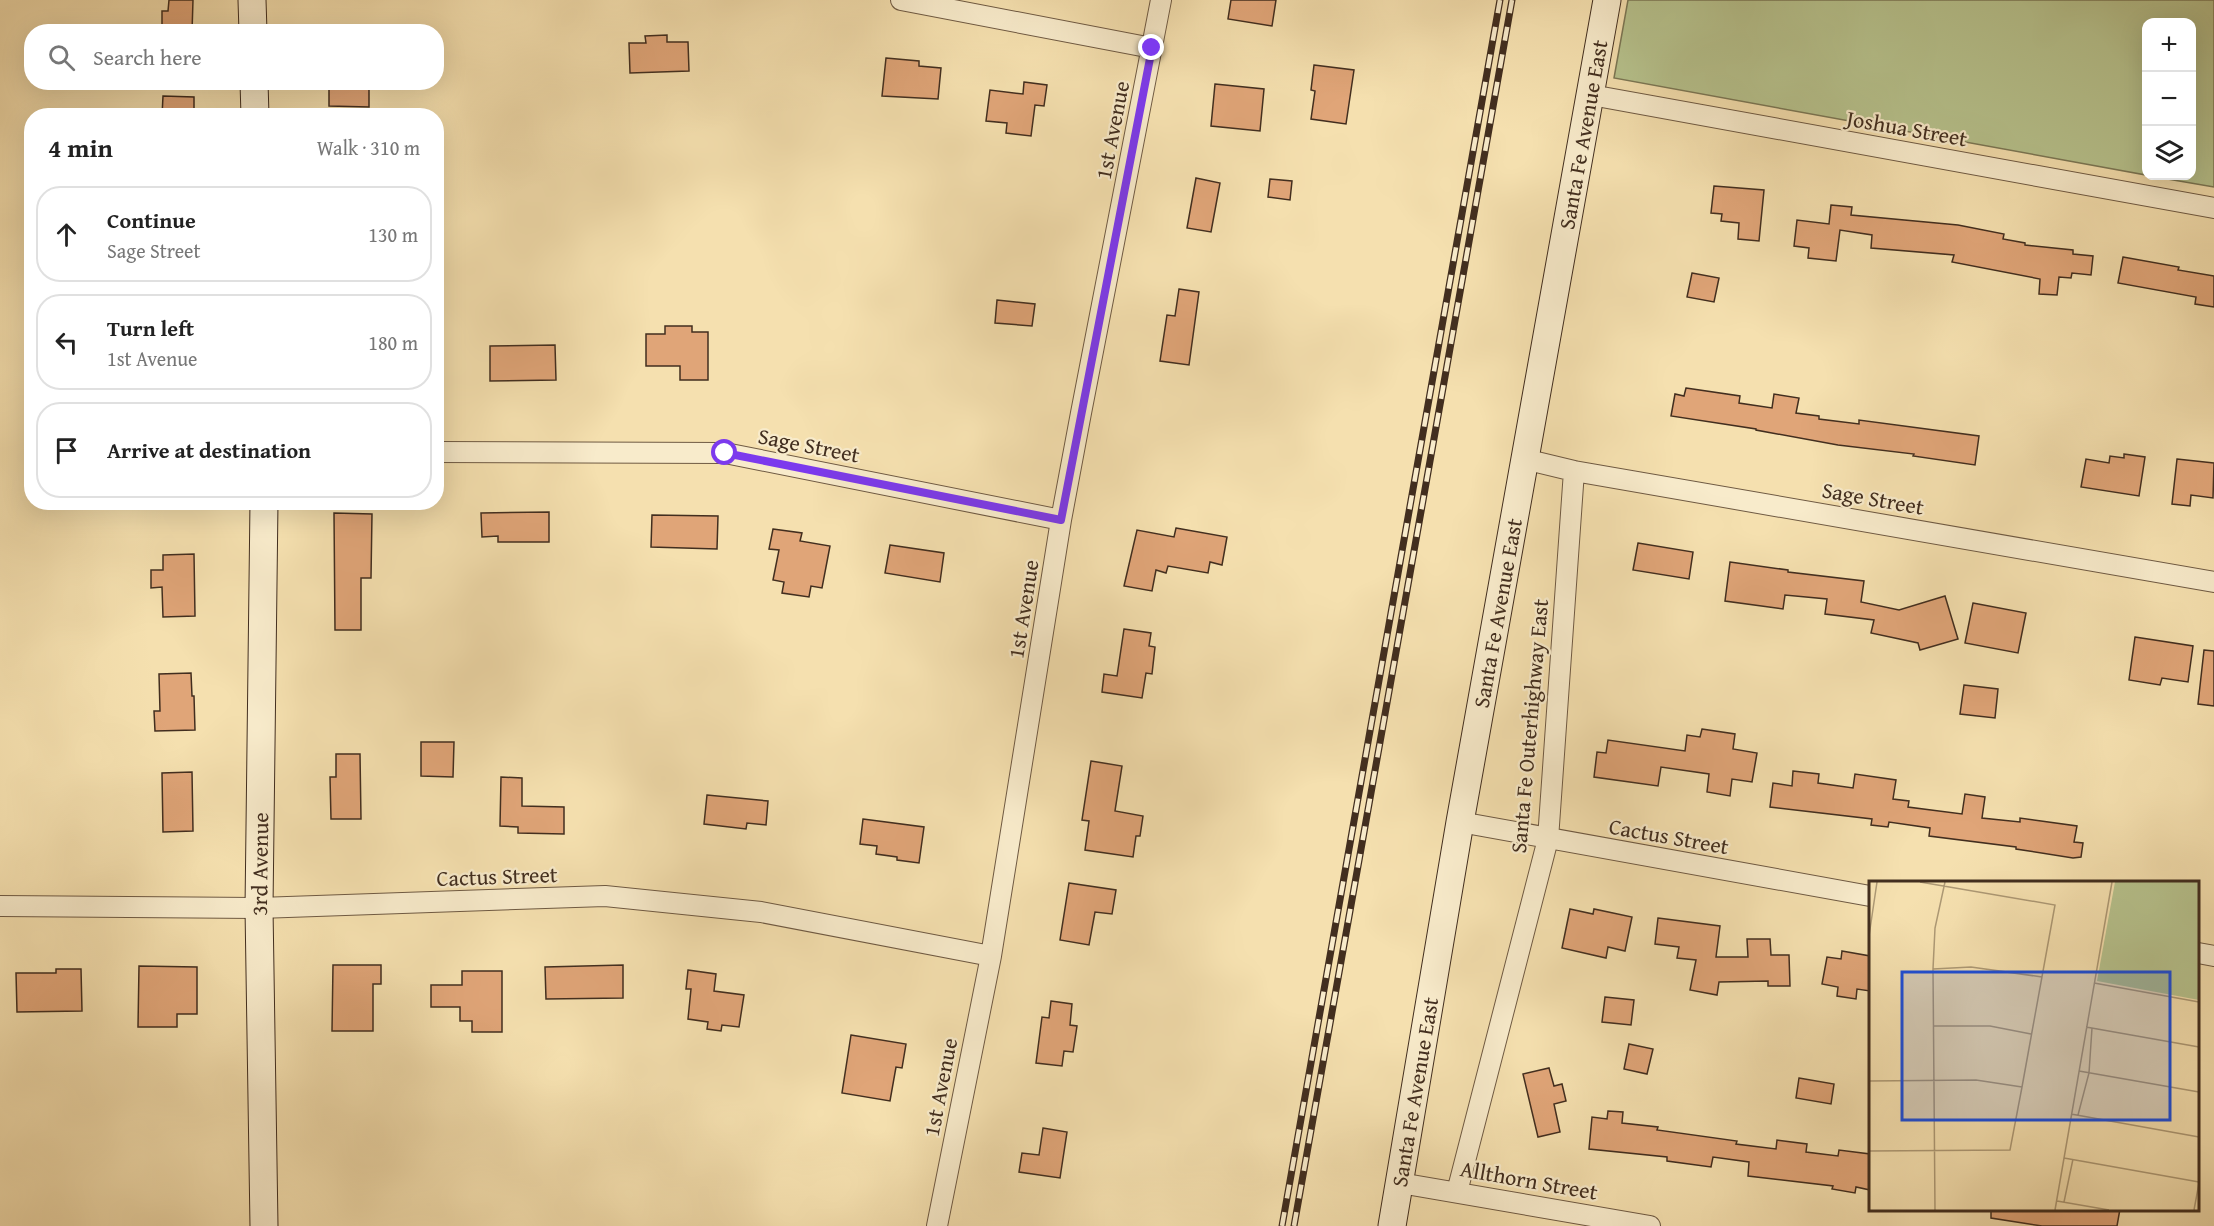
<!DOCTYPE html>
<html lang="en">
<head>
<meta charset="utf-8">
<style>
	body { margin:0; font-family:"Gentium Book Plus",serif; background:#f6f6f6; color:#222 }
	.controls { position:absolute; right:18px; top:18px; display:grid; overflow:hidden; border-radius:12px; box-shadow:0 6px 24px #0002 }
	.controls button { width:54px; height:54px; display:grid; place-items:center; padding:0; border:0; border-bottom:2px solid #e0e0e0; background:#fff; color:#222; font:30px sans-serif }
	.stop { position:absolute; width:18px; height:18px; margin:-14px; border:4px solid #7c3aed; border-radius:50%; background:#fff }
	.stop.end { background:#7c3aed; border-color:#fff; box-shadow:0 2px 6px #0008 }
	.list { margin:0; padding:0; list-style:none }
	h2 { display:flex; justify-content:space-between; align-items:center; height:78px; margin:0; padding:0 24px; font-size:26px }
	h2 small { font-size:20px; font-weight:400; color:#767676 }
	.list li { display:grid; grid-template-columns:39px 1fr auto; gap:18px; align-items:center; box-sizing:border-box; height:96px; margin:0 12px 12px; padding:0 12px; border:2px solid #e0e0e0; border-radius:24px }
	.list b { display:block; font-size:22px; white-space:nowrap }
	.list p { margin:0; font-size:20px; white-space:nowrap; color:#767676 }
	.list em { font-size:20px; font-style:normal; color:#767676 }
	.icon { flex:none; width:33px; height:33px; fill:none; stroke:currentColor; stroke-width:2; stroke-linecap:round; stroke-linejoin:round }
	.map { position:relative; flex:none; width:2214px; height:1226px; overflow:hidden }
	.search { position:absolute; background:#fff; box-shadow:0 6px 24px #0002; left:24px; top:24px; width:420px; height:66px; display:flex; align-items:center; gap:15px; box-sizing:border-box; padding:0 21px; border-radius:24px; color:#767676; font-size:22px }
	.panel { position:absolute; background:#fff; box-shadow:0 6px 24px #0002; left:24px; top:108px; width:420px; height:402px; border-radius:24px }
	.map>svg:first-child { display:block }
	.green { fill:#b7c38e; stroke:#7c7856; stroke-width:1.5 }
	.building { fill:#e0a578; stroke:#422e1f; stroke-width:1.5 }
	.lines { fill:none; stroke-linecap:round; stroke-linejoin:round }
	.street-casing { stroke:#6f5a43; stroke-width:22 }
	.secondary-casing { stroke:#422e1f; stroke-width:29 }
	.street { stroke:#f8ebcb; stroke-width:20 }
	.secondary { stroke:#f8ebcb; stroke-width:27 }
	.rail-casing { stroke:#422e1f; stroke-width:7 }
	.rail { stroke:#f8ebcb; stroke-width:4.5; stroke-dasharray:14; stroke-linecap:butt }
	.route { stroke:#7c3aed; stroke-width:8 }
	.labels { text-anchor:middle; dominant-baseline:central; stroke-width:4.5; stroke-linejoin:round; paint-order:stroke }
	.street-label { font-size:22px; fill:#422e1f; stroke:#f8ebcb }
	.inset-road { fill:none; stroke:#ad9975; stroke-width:1.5 }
	.view { fill:#1d4ed8; fill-opacity:0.15; stroke:#1d4ed8; stroke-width:3 }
	.inset-edge { fill:none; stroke:#422e1f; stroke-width:3 }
</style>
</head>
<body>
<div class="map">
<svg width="2214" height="1226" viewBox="0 0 2214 1226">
	<rect width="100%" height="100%" fill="#f5e0af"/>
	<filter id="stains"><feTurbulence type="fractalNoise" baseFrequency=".00333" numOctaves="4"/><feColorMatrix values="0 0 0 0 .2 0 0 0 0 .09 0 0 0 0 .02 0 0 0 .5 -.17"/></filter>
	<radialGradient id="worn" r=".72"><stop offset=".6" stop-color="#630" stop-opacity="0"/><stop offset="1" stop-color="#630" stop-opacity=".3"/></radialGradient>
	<!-- green -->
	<path class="green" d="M1628,0H2214V187L2150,176H2192V22H2146V175L1614,78Z"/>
	<!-- building -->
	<path class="building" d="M169,0H193L192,32H162V11H168Z
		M1231,0H1276L1272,26L1228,19Z
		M667,35V42H688L689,71L630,73L629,43H646L645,36Z
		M886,58L919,61V66L941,68L938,99L882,96Z
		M1314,65L1354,70L1346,124L1311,119L1315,91L1311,90Z
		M329,82H369V107L329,106Z
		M1024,82L1047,85L1044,106L1035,105L1031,136L1006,133L1007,123L986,121L990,90L1023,94Z
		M1215,84L1264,89L1260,131L1211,126Z
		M163,96L194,97V116H162Z
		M1196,178L1220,183L1211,232L1187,228Z
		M1270,179L1292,181L1290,200L1268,197Z
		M1714,186L1764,190L1759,241L1738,239L1739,223L1721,221L1722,214L1711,213Z
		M1831,205L1852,207L1851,215L1958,225L2004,234L2003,239L2025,243V245L2073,250V254L2093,256L2091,275L2072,273L2071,278L2059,277L2057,295L2039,294L2040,279L1952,262L1954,255L1871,248L1872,235L1840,230L1836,261L1808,258L1809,248L1794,246L1797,220L1829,224Z
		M2123,257L2179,267L2178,270L2214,276V307L2195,304L2196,297L2118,283Z
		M1692,273L1719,278L1714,302L1687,297Z
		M1179,289L1199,292L1189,365L1160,361L1167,315L1175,316Z
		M997,300L1035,304L1032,326L995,323Z
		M665,326H692V332H708V380H680V366H646V334H665Z
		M555,345L556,380L490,381V346Z
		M1686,388L1740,396L1739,403L1772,408L1774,394L1799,398L1796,413L1819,416V419L1859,424V420L1979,436L1975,465L1913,456L1914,454L1838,445L1756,430V429L1671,416L1675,394L1684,396Z
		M2124,454L2145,457L2139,496L2081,487L2086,459L2109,463L2110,456L2124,458Z
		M2177,459L2214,463L2213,498L2191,495L2190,506L2172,504Z
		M549,512V542H498V536L482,537L481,513Z
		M334,513L372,514L371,578H361V630H335Z
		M652,515L718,516L717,549L651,547Z
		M1176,528L1227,537L1222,565L1210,562L1208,573L1168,566L1166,573L1156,570L1152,591L1124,586L1137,530L1174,537Z
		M773,529L802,533L800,541L830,546L822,588L811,586L809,597L782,593L784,582L773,580L779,550L769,549Z
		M1638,543L1693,552L1689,579L1633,570Z
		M890,545L944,553L940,582L885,573Z
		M194,554L195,616L163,617L162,587L151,588V570H163V555Z
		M1730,562L1788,570V572L1864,581L1861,602L1899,610L1945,596L1958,639L1920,650L1918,643L1871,633L1874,620L1825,614L1827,599L1785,595L1783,609L1725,601Z
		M1973,603L2026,613L2018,653L1965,643Z
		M1124,629L1151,633L1149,646L1155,647L1152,674L1146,673L1142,698L1102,692L1104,674L1117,676Z
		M2135,637L2193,646L2188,682L2162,678L2160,685L2129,680Z
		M2204,650L2214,651V706L2198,704Z
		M191,673L192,696H194L195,730L155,731L154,711H160L159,674Z
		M1964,685L1998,689L1995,718L1960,714Z
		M1702,729L1735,734L1733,749L1757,753L1752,782L1732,779L1730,796L1707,792L1709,774L1661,767L1658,786L1594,777L1597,752L1606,753L1608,740L1685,751L1687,735L1700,737Z
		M421,742H454L453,777L421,776Z
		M336,754H360L361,819H331L330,777H336Z
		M1091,761L1122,766L1115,811L1143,816L1140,836H1136L1133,857L1085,850L1089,821L1082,820Z
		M1793,771L1819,774L1818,783L1853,788L1855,774L1896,780L1893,799L1909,801L1908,807L1962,814L1965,794L1985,797L1982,818L2020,822V818L2077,826L2074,842L2083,843L2081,857L2073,858L2016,849V847L1929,836L1930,828L1889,822L1888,827L1871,825L1872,819L1770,807L1773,783L1792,786Z
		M192,772L193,831L163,832L162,773Z
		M501,777L522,778V806L564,807V834L518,833V827L500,826Z
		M707,795L768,801L766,825L747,823L746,829L704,824Z
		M863,819L924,827L919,863L897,860V857L876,854L877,846L860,844Z
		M1069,883L1116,890L1112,914L1095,912L1089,945L1060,940Z
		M1570,909L1593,914L1594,909L1632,917L1625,951L1608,947L1606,958L1562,948Z
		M1658,918L1720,926L1716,957H1748L1747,939H1770L1771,955H1789L1790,986H1768V981L1719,982L1717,995L1690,990L1696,960L1677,958L1679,947L1655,944Z
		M1842,951L1870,956V991L1857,989L1856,999L1837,996L1838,987L1822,984L1827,957L1841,959Z
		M333,965H381V984H373V1031H332Z
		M623,965V998L546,999L545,967Z
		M139,966L197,967V1014H177V1027H138Z
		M56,969H81L82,1011L17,1012L16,973H56Z
		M688,970L716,974L714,991L744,995L739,1027L722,1025L721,1031L707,1029L708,1022L688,1019L691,989H686Z
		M462,971H502V1032H472V1021H460V1007H431V985H462Z
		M1605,997L1634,1000L1631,1025L1602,1022Z
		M1051,1001L1072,1004L1070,1025L1077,1026L1073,1052L1064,1051L1062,1066L1036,1063L1042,1017L1049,1018Z
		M851,1035L906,1044L902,1068L896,1067L890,1101L842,1093Z
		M1629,1044L1653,1049L1647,1074L1624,1069Z
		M1549,1068L1554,1086L1562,1084L1566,1101L1554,1104L1560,1132L1538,1137L1523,1074Z
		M1799,1078L1834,1084L1831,1104L1796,1098Z
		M1608,1111L1623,1112L1622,1123L1658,1127L1657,1130L1737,1141L1736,1144L1776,1149L1777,1140L1807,1144L1806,1152L1838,1156L1839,1150L1870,1154V1190L1856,1187L1855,1193L1832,1189L1833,1186L1748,1176L1749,1162L1713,1157L1711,1167L1667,1161V1157L1589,1149L1592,1117L1607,1119Z
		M1043,1128L1067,1132L1060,1178L1019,1172L1022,1153L1039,1155Z
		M1991,1209H2120L2117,1226H2042L1991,1218Z"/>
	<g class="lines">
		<!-- street casing -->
		<g class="street-casing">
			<path id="street" d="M901,0L1152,48
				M1591,95L2214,208
				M436,452L725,453L1061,520
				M1524,459L1574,471L2214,582
				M1460,822L1870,896
				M0,906L259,908L605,896L761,912L991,956
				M2198,953L2214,956
				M1400,1183L1650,1226
				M1457,1192L1548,839L1574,471
				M937,1226L991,956L1061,520L1081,413L1161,0"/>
		</g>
		<!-- secondary casing -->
		<g class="secondary-casing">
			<g id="secondary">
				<path d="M252,0L253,32"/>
				<path d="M254,82L255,116"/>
				<path id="s1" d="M264,1226L259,908L264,502"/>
				<path id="s2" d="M1392,1226L1460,822L1607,0"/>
			</g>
		</g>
		<!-- street -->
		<use href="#street" class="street"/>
		<!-- secondary -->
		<use href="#secondary" class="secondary"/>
		<!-- rail casing -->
		<g class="rail-casing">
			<path id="rail" d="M1282,1226L1500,0
				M1294,1226L1512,0"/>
		</g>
		<!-- rail -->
		<use href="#rail" class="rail"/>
	</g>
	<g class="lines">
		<!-- route -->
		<path class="route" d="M725,453L1061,520L1152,48"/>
	</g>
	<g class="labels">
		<!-- street labels -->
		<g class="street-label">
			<text transform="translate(1907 128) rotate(10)">Joshua Street</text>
			<text transform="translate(1112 130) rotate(-79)">1st Avenue</text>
			<text stroke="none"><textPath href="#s2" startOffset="1108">Santa Fe Avenue East</textPath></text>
			<text transform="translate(809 445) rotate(11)">Sage Street</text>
			<text transform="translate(1873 498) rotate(10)">Sage Street</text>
			<text transform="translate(1023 609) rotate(-81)">1st Avenue</text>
			<text stroke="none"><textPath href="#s2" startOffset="622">Santa Fe Avenue East</textPath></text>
			<text transform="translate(1529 726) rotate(-85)">Santa Fe Outerhighway East</text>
			<text transform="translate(1669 836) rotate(10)">Cactus Street</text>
			<text stroke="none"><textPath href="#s1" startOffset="362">3rd Avenue</textPath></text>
			<text transform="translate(497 876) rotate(-2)">Cactus Street</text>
			<text transform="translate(940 1087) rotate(-79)">1st Avenue</text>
			<text stroke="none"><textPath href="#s2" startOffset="136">Santa Fe Avenue East</textPath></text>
			<text transform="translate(1529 1180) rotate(10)">Allthorn Street</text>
		</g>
	</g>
	<!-- overview -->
	<g transform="translate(1869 881)">
		<rect width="330" height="330" fill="#f5e0af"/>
		<path d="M246,1H330V119L228,100Z" fill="#b7c38e"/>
		<path class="inset-road" d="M0,55L8,1M64,88L102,86L173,96M225,102L330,121M65,145H121L162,153M217,146L330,166M210,190L330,211M0,200L107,199L153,206M202,233L330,256M209,234L220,192L223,147M0,270L141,269L153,206L186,24L51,1M195,277L330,301M188,320L240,329M195,321L204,278M66,329L64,88L66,47L76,1M186,329L243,1M325,329L330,302"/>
		<path class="view" d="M33,91H301V239H33Z"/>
		<rect width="330" height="330" class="inset-edge"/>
	</g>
	<rect width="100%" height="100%" filter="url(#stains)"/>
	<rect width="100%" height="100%" fill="url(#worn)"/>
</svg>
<div class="controls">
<button>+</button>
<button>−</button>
<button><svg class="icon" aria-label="layers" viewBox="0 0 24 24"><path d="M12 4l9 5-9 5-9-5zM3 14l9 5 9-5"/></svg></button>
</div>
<div class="stop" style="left:725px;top:453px"></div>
<div class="stop end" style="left:1152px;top:48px"></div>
<div class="search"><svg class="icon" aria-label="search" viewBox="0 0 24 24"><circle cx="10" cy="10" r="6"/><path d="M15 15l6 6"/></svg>Search here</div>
<section class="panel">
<h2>4 min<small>Walk · 310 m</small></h2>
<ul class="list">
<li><svg class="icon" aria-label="ahead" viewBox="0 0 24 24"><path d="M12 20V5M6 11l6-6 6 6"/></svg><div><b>Continue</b><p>Sage Street</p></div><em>130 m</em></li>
<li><svg class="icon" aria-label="left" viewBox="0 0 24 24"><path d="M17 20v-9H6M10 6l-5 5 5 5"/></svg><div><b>Turn left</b><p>1st Avenue</p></div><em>180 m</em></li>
<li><svg class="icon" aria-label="arrive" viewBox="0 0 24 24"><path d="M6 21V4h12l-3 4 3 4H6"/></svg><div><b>Arrive at destination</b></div></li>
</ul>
</section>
</div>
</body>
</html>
